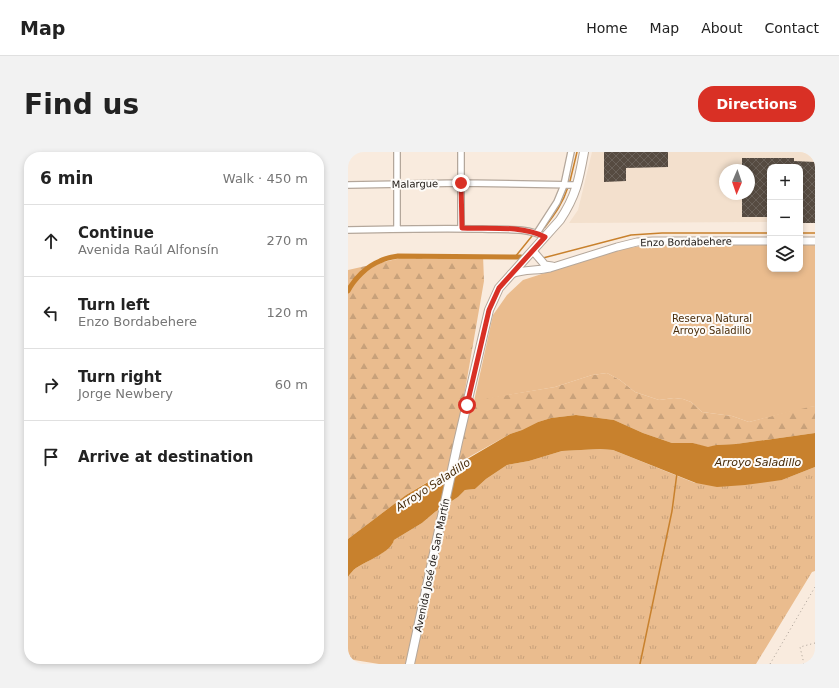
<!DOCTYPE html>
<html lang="en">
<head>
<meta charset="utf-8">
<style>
	body { margin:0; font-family:"DejaVu Sans",sans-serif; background:#f2f2f2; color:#222 }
	.controls { position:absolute; right:12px; top:12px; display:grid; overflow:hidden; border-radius:8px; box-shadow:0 2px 6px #0003 }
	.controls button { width:36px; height:36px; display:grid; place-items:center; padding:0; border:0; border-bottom:1px solid #e0e0e0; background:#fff; color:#222; font:20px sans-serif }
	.compass { position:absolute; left:371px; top:12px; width:36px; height:36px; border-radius:50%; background:#fff; box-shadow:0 2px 6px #0003; rotate:182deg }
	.stop { position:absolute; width:12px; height:12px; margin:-9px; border:3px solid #d93025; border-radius:50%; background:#fff }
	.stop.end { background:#d93025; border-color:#fff; box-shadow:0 1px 4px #0008 }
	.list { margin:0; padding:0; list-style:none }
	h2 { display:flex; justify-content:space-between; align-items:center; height:52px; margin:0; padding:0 16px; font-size:17px }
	h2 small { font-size:13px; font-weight:400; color:#767676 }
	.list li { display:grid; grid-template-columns:26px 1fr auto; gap:12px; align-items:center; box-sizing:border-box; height:72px; padding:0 16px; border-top:1px solid #e0e0e0 }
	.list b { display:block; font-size:15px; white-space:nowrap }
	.list p { margin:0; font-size:13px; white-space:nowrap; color:#767676 }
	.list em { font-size:13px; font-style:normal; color:#767676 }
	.icon { flex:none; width:22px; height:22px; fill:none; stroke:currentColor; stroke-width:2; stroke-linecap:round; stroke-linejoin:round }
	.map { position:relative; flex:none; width:467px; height:512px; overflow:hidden; border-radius:16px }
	header { display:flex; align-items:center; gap:24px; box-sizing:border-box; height:56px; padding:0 20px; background:#fff; border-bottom:1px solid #e0e0e0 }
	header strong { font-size:19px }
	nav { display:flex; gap:22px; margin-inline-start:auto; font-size:14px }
	.intro { display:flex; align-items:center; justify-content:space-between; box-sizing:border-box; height:96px; padding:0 24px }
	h1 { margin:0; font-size:28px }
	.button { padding:10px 18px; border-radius:16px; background:#d93025; color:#fff; font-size:14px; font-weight:700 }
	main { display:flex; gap:24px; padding:0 24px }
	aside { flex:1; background:#fff; border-radius:16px; box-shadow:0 2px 6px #0003 }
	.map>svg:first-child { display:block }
	.built { fill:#f3e0cd; fill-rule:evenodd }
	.grass { fill:url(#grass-tufts) }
	.forest { fill:url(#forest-firs) }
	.park { fill:#eabc8e }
	.water { fill:#c8812d }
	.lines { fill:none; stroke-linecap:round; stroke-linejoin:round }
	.stream { stroke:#c8812d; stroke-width:1.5 }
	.canal { stroke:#c8812d; stroke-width:5 }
	.building { fill:url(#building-cross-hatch) }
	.minor-casing { stroke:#b4a79b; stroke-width:8 }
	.tertiary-casing { stroke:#b4a79b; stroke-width:9 }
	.secondary-casing { stroke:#b4a79b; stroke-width:10 }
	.path { stroke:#a89e94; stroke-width:1; stroke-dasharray:1 3; stroke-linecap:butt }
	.minor { stroke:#fff; stroke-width:5.5 }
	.tertiary { stroke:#fff; stroke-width:7 }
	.secondary { stroke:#fff; stroke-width:8 }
	.route { stroke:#d93025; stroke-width:5 }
	.labels { text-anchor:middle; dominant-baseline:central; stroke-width:4; stroke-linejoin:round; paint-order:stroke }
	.street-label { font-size:10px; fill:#1d1814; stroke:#fdfbf8 }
	.park-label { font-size:10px; fill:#4a2d0a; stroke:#fdfbf8 }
	.water-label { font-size:11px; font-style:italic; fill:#462906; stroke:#fdfbf8 }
</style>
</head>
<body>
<header>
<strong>Map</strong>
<nav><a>Home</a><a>Map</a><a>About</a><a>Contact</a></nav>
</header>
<div class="intro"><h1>Find us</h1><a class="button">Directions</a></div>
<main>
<aside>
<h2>6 min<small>Walk · 450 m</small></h2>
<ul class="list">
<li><svg class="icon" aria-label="ahead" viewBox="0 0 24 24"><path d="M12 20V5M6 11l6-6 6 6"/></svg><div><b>Continue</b><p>Avenida Raúl Alfonsín</p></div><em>270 m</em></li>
<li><svg class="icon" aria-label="left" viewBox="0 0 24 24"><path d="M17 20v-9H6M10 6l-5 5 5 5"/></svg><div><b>Turn left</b><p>Enzo Bordabehere</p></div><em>120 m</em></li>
<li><svg class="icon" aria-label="right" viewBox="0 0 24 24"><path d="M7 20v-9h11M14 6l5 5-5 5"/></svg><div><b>Turn right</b><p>Jorge Newbery</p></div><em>60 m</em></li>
<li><svg class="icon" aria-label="arrive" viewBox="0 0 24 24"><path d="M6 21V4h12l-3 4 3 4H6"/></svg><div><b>Arrive at destination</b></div></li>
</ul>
</aside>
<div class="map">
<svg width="467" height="512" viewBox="0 0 467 512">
	<defs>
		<pattern id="grass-tufts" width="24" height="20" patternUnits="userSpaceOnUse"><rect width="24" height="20" fill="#eabc8e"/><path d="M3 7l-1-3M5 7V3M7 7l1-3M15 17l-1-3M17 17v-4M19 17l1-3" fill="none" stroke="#c8a17a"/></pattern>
		<pattern id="forest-firs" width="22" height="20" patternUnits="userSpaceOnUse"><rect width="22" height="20" fill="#eabc8e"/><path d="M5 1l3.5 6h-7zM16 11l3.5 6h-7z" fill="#c8a17a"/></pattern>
		<pattern id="building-cross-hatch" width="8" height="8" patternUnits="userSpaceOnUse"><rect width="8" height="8" fill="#564b41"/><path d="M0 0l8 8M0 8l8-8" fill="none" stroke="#6a6159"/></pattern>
	</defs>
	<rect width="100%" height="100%" fill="#f9ebde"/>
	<!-- built -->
	<path class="built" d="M244,0H467V71L452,15H422V70L221,71L230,58ZM377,18H401V42H377Z"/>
	<!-- grass -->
	<path class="grass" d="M252,297L265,298L347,331L434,328L467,315V419L464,420L408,512H31L0,507V425C2,422 5,418 8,416C19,409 42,400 46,388L74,371L87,360L110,345L117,338L127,337L138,327L159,313L181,309L214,299Z"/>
	<!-- forest -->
	<path class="forest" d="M135,103L136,129L115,250L207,235L244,223L259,221L272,228L287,240L311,248L326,246L335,247L343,250L354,260L384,264L401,270L457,255L467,254V281L388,292L368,293L360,296L345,291H324L295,281L266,268L228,263L203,266L190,270L174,278L162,282L121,305L58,343L0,387V118L62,104Z"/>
	<!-- park -->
	<path class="park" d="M306,92L422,93V117H452V93H467V254L457,256L401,270L384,264L354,260L343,250L335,247L326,246L311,248L287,240L272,228L259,221L244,223L207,235L126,249L145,163L159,143L175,128L269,98Z"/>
	<!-- water -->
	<path class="water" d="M228,263L266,268L295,281L324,291H345L360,295L368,293L388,292L467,281V315L434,328L397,333L369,335L348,331L265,298L252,297L214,299L181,309L159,313L138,327L127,337L117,338L110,345L87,360L74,371L46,388C43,400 19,409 8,416C5,418 2,422 0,425V387L58,343L162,282L174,278L190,270L203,266Z"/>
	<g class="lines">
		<!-- stream -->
		<path class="stream" d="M222,29L229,0
			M197,75C207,62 215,51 220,35
			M452,81H467
			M167,105L184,84
			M195,106L283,83L314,81H422
			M292,512L324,359L329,321"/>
		<!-- canal -->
		<path class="canal" d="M0,139C6,127 19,114 32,109C37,106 44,105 50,104L173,105"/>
	</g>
	<!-- building -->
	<path class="building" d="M256,0H320V15L278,16V29L256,30Z
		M394,6H446V9L467,10V71H452V15H422V65H394V42H401V18H394Z"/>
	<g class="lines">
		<!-- minor casing -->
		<g class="minor-casing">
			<path id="minor" d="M49,0V77
				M113,0V77
				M0,33L113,31L229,33
				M0,78C45,77 90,76 134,77C156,78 178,75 197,85
				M189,81L209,50L216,33L223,0"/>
		</g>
		<!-- tertiary casing -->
		<g class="tertiary-casing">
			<path id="tertiary" d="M452,89H467
				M185,99L197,113L204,114
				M163,122C176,117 188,119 202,116L269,95L289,90L305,89H422"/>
		</g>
		<!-- secondary casing -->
		<g class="secondary-casing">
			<path id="secondary" d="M62,512L110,290L141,158L151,136L212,68C228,44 231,28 236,0"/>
		</g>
		<!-- path -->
		<path class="path" d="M422,512L467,435
			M456,512L452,495L467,491"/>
		<!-- minor -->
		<use href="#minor" class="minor"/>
		<!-- tertiary -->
		<use href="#tertiary" class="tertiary"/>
		<!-- secondary -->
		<use href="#secondary" class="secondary"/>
	</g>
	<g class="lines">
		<!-- route -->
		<path class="route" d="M113,31L114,76C140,77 173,73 197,85L151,136L141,158L119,253"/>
	</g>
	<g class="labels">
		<!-- street labels -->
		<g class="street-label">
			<text transform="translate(67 32) rotate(-1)">Malargue</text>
			<text transform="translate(338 90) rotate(-1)">Enzo Bordabehere</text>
			<text transform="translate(84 413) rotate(-78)">Avenida José de San Martín</text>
		</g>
		<!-- park labels -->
		<g class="park-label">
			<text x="364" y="166">Reserva Natural<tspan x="364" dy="12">Arroyo Saladillo</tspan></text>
		</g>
		<!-- water labels -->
		<g class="water-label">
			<text x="410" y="310">Arroyo Saladillo</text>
			<text transform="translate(85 333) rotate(-33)">Arroyo Saladillo</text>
		</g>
	</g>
</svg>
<div class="controls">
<button>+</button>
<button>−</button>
<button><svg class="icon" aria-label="layers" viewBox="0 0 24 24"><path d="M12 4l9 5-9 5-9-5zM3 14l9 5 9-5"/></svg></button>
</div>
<svg class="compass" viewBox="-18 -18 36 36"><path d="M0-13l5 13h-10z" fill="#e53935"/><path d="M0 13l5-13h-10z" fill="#767676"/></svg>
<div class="stop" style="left:119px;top:253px"></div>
<div class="stop end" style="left:113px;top:31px"></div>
</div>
</main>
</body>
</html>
